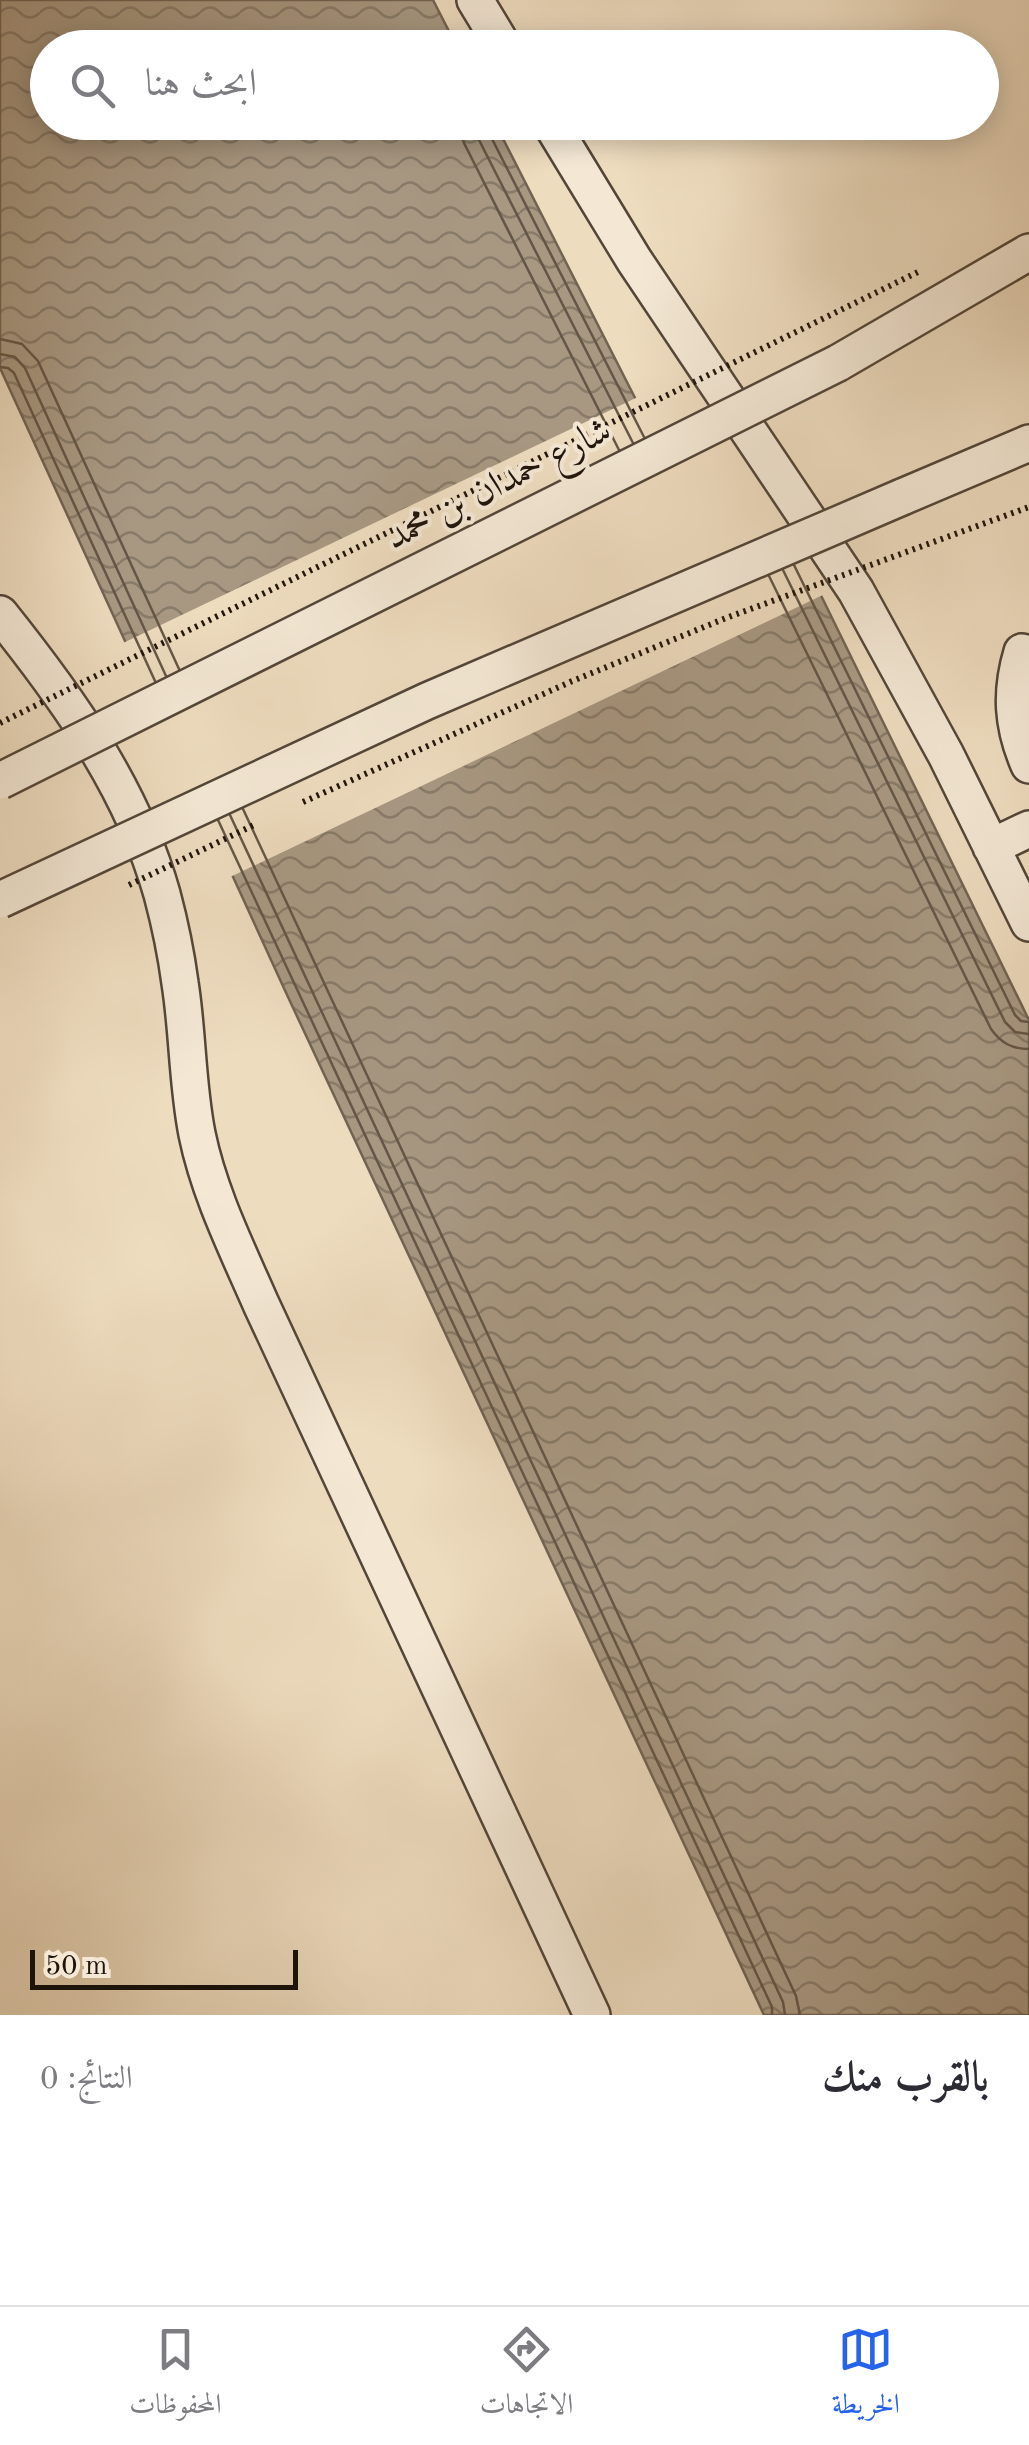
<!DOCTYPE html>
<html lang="ar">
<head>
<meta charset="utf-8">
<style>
	body { margin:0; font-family:"Old Standard TT",Amiri,serif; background:#f7f7f7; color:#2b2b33; direction:rtl }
	.scale { position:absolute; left:30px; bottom:25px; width:268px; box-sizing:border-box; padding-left:10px; border:5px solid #1f140c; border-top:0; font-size:28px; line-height:35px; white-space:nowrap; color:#1f140c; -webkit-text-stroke:8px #f4e8d5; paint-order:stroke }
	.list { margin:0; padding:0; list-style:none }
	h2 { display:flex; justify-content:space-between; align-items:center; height:130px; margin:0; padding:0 40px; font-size:42px }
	h2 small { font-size:32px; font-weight:400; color:#7c7c81 }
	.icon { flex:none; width:55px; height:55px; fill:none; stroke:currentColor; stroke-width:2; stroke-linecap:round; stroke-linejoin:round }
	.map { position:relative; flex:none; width:1029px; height:2015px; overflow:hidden; direction:ltr }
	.search { position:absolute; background:#fff; box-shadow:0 5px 25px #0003; left:30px; right:30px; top:30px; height:110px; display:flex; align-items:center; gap:25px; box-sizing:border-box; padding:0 35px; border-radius:55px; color:#7c7c81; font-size:38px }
	.sheet { height:290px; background:#fff }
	nav { display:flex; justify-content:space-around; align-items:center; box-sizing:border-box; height:140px; border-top:2px solid #e1e1e2; background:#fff; font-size:28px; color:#7c7c81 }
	nav a { display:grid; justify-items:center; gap:5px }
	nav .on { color:#2563eb }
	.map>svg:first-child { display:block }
	.water { fill:url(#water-waves); stroke:#716353; stroke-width:2.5 }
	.pier { fill:#eedcbf }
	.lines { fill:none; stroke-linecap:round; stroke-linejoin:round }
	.shore { stroke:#645647; stroke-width:2.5 }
	.minor-casing { stroke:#534639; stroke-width:40 }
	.minor { stroke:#f4e8d5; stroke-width:35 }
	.minor-bridge-casing { stroke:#534639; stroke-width:40; stroke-linecap:butt }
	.path-bridge { stroke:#1f140c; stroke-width:6; stroke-dasharray:2.5 5; stroke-linecap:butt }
	.minor-bridge { stroke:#f4e8d5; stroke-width:35 }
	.labels { text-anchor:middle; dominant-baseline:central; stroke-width:8; stroke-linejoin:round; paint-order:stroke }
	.street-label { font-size:38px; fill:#1f140c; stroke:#f4e8d5 }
</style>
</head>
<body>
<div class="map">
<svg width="1029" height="2015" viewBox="0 0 1029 2015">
	<defs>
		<pattern id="water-waves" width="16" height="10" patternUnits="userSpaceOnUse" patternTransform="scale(2.5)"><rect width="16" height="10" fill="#a89882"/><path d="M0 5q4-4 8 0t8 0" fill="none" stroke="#887b69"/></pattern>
	</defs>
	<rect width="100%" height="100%" fill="#eedcbf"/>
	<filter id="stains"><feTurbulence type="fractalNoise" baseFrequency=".002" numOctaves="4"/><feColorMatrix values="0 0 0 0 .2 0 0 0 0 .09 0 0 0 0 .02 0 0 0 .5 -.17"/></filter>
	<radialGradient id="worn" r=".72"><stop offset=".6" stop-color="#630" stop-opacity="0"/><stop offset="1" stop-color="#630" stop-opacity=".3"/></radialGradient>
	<!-- water -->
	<path class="water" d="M0,0H433L457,47L48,48V122L495,123L714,553L786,524L1029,1020V2015H764L288,997L0,368Z"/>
	<!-- pier -->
	<path class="pier" d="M640,396L716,547L788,520L825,594L228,878L121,644Z"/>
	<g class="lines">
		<!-- shore -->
		<path class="shore" d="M459,122L464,143L619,450
			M474,122L477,136L633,443
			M487,122L488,131L644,437
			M0,339L22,344L38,361L179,669
			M0,354L15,357L25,368L166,676
			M0,367L8,368L14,373L155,681
			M794,565L1015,1015L1021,1021L1029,1022
			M783,570L1005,1022L1015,1032L1029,1034
			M769,576L991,1029C1001,1043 1012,1049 1029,1049
			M243,809L796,1996L800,2015
			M230,815L783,2002L785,2015
			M218,820L772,2007V2015"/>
		<!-- minor casing -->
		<g class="minor-casing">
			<path id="minor" d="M475,0L504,48
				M550,122L634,260L856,591L946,755L1029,923
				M838,363L1029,252
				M902,497L1029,443
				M0,614C68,699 132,788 162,894C170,924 176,953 180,983C188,1033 187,1084 197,1134C209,1193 237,1249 261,1304L592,2015
				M1022,652C1010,692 1012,726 1029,765
				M991,847L1029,829"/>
		</g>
		<!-- minor -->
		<use href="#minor" class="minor"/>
		<!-- minor-bridge casing -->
		<g class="minor-bridge-casing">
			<path id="minor-bridge" d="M0,781L838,363
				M0,900L427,701L902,497"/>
		</g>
		<!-- path-bridge -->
		<path class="path-bridge" d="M0,723L920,271
			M303,802L570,682L726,618L1029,507
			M129,885L256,824"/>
		<!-- minor-bridge -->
		<use href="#minor-bridge" class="minor-bridge"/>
	</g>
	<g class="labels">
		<!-- street labels -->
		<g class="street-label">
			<text transform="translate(499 485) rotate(-27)">شارع حمدان بن محمد</text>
		</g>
	</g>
	<rect width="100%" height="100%" filter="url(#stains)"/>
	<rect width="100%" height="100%" fill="url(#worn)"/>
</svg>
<div class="scale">50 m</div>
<div class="search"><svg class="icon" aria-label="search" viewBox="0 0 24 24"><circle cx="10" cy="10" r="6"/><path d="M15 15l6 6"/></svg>ابحث هنا</div>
</div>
<section class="sheet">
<h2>بالقرب منك<small>النتائج: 0</small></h2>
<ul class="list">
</ul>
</section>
<nav>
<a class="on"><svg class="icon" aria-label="map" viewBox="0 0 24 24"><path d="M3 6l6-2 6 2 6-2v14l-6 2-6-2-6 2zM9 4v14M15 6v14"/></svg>الخريطة</a>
<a><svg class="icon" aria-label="directions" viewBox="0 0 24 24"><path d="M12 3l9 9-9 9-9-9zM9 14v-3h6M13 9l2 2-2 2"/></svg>الاتجاهات</a>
<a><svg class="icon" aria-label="saved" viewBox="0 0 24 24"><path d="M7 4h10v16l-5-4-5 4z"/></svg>المحفوظات</a>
</nav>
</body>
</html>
